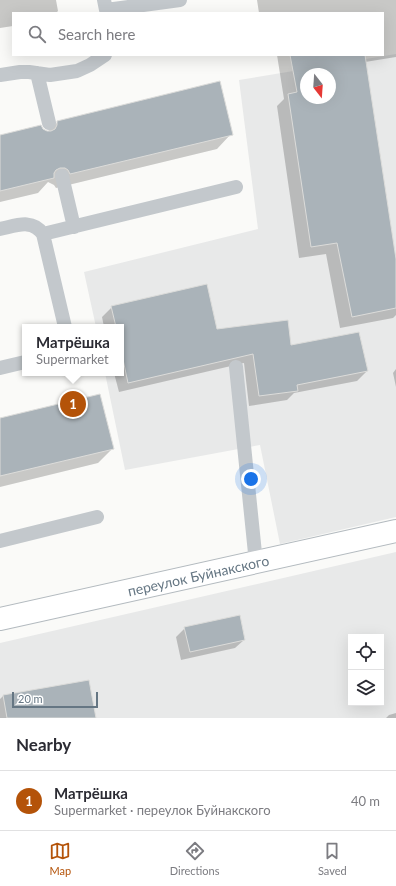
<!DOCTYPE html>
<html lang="en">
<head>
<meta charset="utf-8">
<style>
	body { margin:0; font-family:Lato,sans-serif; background:#f7f7f7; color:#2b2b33 }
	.controls { position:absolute; right:12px; bottom:12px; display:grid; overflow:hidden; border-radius:0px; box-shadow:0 4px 16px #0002 }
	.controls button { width:36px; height:36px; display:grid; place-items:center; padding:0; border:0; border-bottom:1px solid #e1e1e2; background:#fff; color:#2b2b33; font:20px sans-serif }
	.compass { position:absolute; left:300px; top:68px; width:36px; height:36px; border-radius:50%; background:#fff; box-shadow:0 4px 16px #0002; rotate:163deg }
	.scale { position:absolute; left:12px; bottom:10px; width:86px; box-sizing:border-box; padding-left:4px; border:2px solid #657683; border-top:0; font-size:11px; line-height:14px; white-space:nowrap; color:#657683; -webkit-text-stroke:3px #fff; paint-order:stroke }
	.you { position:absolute; left:251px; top:479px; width:14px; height:14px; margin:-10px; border:3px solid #fff; border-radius:50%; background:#1a73e8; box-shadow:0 0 0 6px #1a73e833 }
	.badge { display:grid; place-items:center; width:26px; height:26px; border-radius:50%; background:#b45309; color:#fff; font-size:13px; font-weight:700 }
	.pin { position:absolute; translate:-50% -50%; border:2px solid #fff; box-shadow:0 1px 4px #0006 }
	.popup { position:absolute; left:22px; top:324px; width:102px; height:52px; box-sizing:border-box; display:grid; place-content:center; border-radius:0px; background:#fff; filter:drop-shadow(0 1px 3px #0005); font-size:13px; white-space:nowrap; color:#7c7c81 }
	.popup b { font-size:15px; color:#2b2b33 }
	.popup::after { content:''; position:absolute; left:50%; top:100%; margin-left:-8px; border:8px solid transparent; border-top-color:#fff }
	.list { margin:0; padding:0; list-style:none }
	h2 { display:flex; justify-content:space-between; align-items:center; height:52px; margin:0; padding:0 16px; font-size:17px }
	h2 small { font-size:13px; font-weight:400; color:#7c7c81 }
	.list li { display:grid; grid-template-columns:26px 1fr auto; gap:12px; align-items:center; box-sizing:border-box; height:60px; padding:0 16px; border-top:1px solid #e1e1e2 }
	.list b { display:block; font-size:15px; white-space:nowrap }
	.list p { margin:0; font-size:13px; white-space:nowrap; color:#7c7c81 }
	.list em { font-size:13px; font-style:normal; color:#7c7c81 }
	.icon { flex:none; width:22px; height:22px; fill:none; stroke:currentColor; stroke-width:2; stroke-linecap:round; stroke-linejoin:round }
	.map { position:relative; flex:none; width:396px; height:718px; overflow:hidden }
	.search { position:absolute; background:#fff; box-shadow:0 4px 16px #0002; left:12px; right:12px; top:12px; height:44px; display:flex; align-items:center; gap:10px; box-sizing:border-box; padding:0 14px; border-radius:0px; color:#7c7c81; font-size:15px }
	.sheet { height:112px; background:#fff }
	nav { display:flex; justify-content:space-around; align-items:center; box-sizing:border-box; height:56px; border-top:1px solid #e1e1e2; background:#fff; font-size:11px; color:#7c7c81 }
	nav a { display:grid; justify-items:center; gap:2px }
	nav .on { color:#b45309 }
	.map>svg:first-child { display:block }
	.built { fill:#e8e9e9; fill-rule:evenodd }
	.shadow { fill:#0003; fill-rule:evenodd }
	.building { fill:#aab3b9; stroke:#dcdcda; fill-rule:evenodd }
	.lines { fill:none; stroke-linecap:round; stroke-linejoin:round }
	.secondary-casing { stroke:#b3babf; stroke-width:24 }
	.lane { stroke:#c3c8cc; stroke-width:14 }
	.secondary { stroke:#fff; stroke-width:22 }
	.labels { text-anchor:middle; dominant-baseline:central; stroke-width:4; stroke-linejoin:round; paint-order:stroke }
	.street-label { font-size:14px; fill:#657683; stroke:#fff }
</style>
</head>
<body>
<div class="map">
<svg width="396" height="718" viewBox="0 0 396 718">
	<rect width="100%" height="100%" fill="#fafaf8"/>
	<!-- built -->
	<path class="built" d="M396,54V517L280,544L260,445L125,470L105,373H121V327H96L84,272L258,229L239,80ZM306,74H330V98H306Z
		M396,552V718H0V643ZM351,637H381V703H351Z"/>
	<!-- shadow -->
	<path class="shadow" d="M0,0H56L58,11L56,13H13V26L0,28Z
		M257,0H396V57L365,62L396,261V315L393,318L340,328L326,254L299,258L277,106L284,99L277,55H383V13H259ZM306,74H330V98H306Z
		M58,122L231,134L217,149L56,188L54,185L48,182L38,193L0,202V136L42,130L47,132Z
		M112,307L290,346L367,371L357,381L294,393L287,400L249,406L244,363L119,392L114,373H121V327H104L102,317Z
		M396,369V387L393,373Z
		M0,419L113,448L98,463L0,487Z
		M185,628L244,640L235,648L181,660L176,637Z
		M88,681L95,718H0V699L3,696Z
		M396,713V718H386L389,715Z"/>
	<!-- building -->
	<path class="building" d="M290,55H365L396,259V308L352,317L337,243L311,247L288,94L297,92ZM306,74H330V98H306Z
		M220,81L233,135L70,174L68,170L65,168H60L56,170L54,173V178L0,191V135L41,125L43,129L47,131H51L55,129L57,125V121Z
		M207,284L217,329L288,320L291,345L359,332L368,371L297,385L298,391L259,396L253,354L128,383L121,350V327H116L111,306Z
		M100,394L114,449L0,476V418Z
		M240,615L245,640L190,652L184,627Z
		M89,680L96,718H7L3,695Z"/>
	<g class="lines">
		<!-- secondary casing -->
		<g class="secondary-casing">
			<g id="secondary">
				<path id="s1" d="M0,619L396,531"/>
			</g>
		</g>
		<!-- lane -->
		<path class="lane" d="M104,0L106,10L180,0
			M37,73L49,123
			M0,75L20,72H29L50,75L77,71L90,65L105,55
			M62,176L74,227
			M0,229C15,226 32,218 43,234L65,327
			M43,234L236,187
			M236,367L256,563
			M0,368L25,362
			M0,541L97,517"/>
		<!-- secondary -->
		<use href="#secondary" class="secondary"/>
	</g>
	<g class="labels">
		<!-- street labels -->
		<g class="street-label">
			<text stroke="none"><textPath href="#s1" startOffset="203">переулок Буйнакского</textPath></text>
		</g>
	</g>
</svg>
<div class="controls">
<button><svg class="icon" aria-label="locate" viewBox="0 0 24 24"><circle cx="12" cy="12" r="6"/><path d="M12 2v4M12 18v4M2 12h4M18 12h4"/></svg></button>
<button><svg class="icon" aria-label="layers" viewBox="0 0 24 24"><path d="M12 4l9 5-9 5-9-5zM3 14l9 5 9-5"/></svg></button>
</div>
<svg class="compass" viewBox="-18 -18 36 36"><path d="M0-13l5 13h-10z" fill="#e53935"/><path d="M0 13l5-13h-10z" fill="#7c7c81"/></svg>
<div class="scale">20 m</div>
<div class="you"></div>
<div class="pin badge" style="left:73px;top:404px">1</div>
<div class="popup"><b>Матрёшка</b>Supermarket</div>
<div class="search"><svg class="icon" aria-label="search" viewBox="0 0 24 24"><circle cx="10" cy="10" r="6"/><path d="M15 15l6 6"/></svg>Search here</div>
</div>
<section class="sheet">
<h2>Nearby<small></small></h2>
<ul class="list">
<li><span class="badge">1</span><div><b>Матрёшка</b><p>Supermarket · переулок Буйнакского</p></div><em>40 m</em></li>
</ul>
</section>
<nav>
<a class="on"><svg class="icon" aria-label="map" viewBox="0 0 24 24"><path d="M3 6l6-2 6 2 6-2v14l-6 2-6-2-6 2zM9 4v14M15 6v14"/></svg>Map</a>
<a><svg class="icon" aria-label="directions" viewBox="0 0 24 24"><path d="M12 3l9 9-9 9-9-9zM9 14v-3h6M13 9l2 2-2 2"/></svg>Directions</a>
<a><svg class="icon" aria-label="saved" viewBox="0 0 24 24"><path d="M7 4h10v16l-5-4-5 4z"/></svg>Saved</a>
</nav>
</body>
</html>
